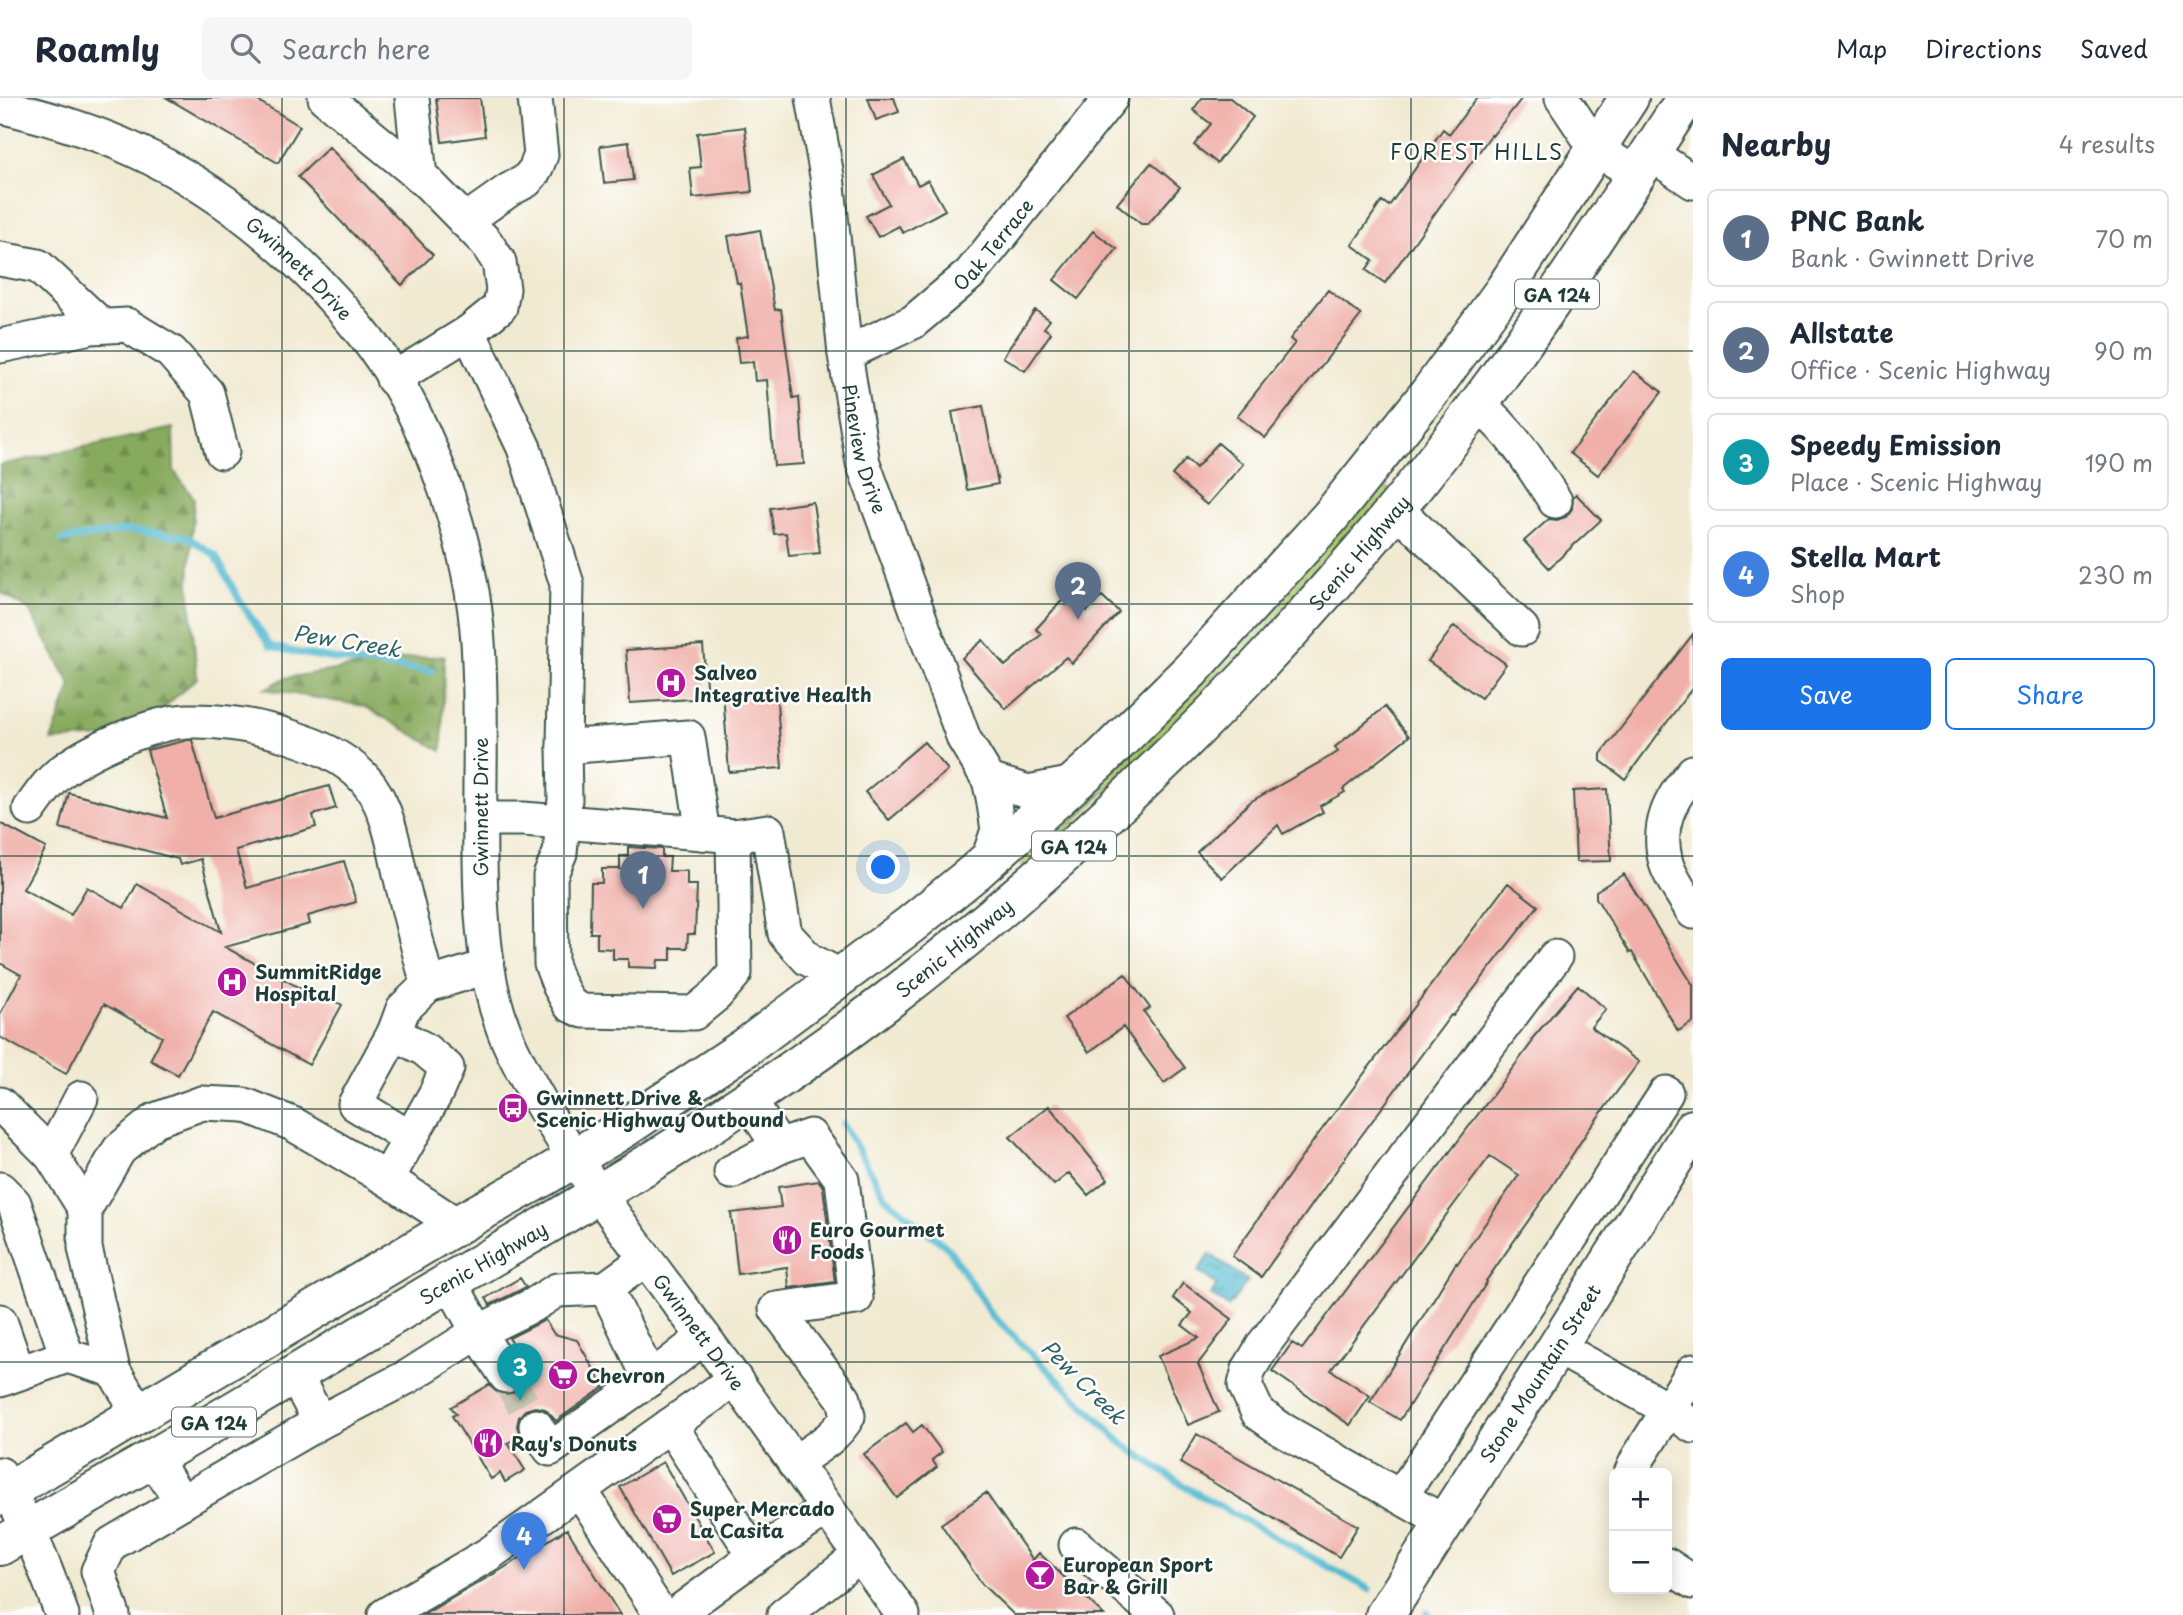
<!DOCTYPE html>
<html lang="en">
<head>
<meta charset="utf-8">
<style>
	body { margin:0; font-family:"Playpen Sans",sans-serif; background:#f6f6f7; color:#1f2937 }
	.controls { position:absolute; right:21px; bottom:21px; display:grid; overflow:hidden; border-radius:10px; box-shadow:0 4px 18px #0003 }
	.controls button { width:63px; height:63px; display:grid; place-items:center; padding:0; border:0; border-bottom:2px solid #e0e1e3; background:#fff; color:#1f2937; font:35px sans-serif }
	.you { position:absolute; left:884px; top:770px; width:24px; height:24px; margin:-18px; border:5px solid #fff; border-radius:50%; background:#1a73e8; box-shadow:0 0 0 10px #1a73e833 }
	.badge { display:grid; place-items:center; width:46px; height:46px; border-radius:50%; background:#1a73e8; color:#fff; font-size:23px; font-weight:700 }
	.pin { position:absolute; translate:-50% -58px; filter:drop-shadow(0 2px 4px #0008) }
	.pin::after { content:''; position:absolute; top:37px; width:24px; height:21px; background:inherit; clip-path:polygon(0 0,100% 0,50% 100%) }
	.list { margin:0; padding:0; list-style:none }
	h2 { display:flex; justify-content:space-between; align-items:center; height:91px; margin:0; padding:0 28px; font-size:30px }
	h2 small { font-size:23px; font-weight:400; color:#747a83 }
	.list li { display:grid; grid-template-columns:46px 1fr auto; gap:21px; align-items:center; box-sizing:border-box; height:98px; margin:0 14px 14px; padding:0 14px; border:2px solid #e0e1e3; border-radius:10px }
	.list b { display:block; font-size:26px; white-space:nowrap }
	.list p { margin:0; font-size:23px; white-space:nowrap; color:#747a83 }
	.list em { font-size:23px; font-style:normal; color:#747a83 }
	.actions { display:flex; gap:14px; padding:21px 28px }
	.actions a { flex:1; padding:16px 0; border:2px solid #1a73e8; border-radius:10px; text-align:center; font-size:24px; color:#1a73e8 }
	.actions .main { background:#1a73e8; color:#fff }
	.icon { flex:none; width:38px; height:38px; fill:none; stroke:currentColor; stroke-width:2; stroke-linecap:round; stroke-linejoin:round }
	.map { position:relative; flex:none; width:1693px; height:1517px; overflow:hidden }
	header { display:flex; align-items:center; gap:42px; box-sizing:border-box; height:98px; padding:0 35px; background:#fff; border-bottom:2px solid #e0e1e3 }
	header strong { font-size:33px }
	nav { display:flex; gap:38px; margin-inline-start:auto; font-size:24px }
	.search { width:490px; height:63px; background:#f6f6f7; display:flex; align-items:center; gap:18px; box-sizing:border-box; padding:0 24px; border-radius:10px; color:#747a83; font-size:26px }
	main { display:flex }
	aside { flex:1; background:#fff }
	.map>svg:first-child { display:block }
	.grass { fill:url(#grass-dots); stroke:#65804f; stroke-width:2 }
	.forest { fill:url(#forest-firs); stroke:#547449; stroke-width:2 }
	.water { fill:url(#water-ripples); stroke:#3a7c82; stroke-width:2 }
	.lines { fill:none; stroke-linecap:round; stroke-linejoin:round }
	.stream { stroke:#54bbd1; stroke-width:7 }
	.building { fill:#f0b0a9 }
	.minor-tunnel { stroke:#c7c7b2; stroke-width:33; stroke-dasharray:33 17; stroke-linecap:butt }
	.minor-casing { stroke:#3e574c; stroke-width:37 }
	.major-casing { stroke:#3e574c; stroke-width:42 }
	.highway-casing { stroke:#3e574c; stroke-width:42 }
	.minor { stroke:#fff; stroke-width:33 }
	.major { stroke:#fff; stroke-width:38 }
	.highway { stroke:#fff; stroke-width:38 }
	.grid { fill:none; stroke:#1f3d34; stroke-width:2; stroke-opacity:0.55 }
	.labels { text-anchor:middle; dominant-baseline:central; stroke-width:5; stroke-linejoin:round; paint-order:stroke }
	.shield { fill:#fff; stroke:#627771; stroke-width:2 }
	.shield-label { font-size:18px; font-weight:bold; fill:#1f3d34 }
	.street-label { font-size:19px; fill:#1f3d34; stroke:#fff }
	.poi-label { font-size:19px; font-weight:bold; fill:#1f3d34; stroke:#fff; text-anchor:start }
	.neighbourhood-label { font-size:21px; letter-spacing:2px; fill:#1f3d34; stroke:#fff }
	.water-label { font-size:21px; font-style:italic; fill:#2f6363; stroke:#fff }
</style>
</head>
<body>
<header>
<strong>Roamly</strong>
<div class="search"><svg class="icon" aria-label="search" viewBox="0 0 24 24"><circle cx="10" cy="10" r="6"/><path d="M15 15l6 6"/></svg>Search here</div>
<nav><a>Map</a><a>Directions</a><a>Saved</a></nav>
</header>
<main>
<div class="map">
<svg width="1693" height="1517" viewBox="0 0 1693 1517">
	<defs>
		<pattern id="grass-dots" width="8" height="8" patternUnits="userSpaceOnUse" patternTransform="scale(1.75)"><rect width="8" height="8" fill="#abc46a"/><path d="M2 2h.1M6 6h.1" fill="none" stroke="#8ba058" stroke-width="1.8" stroke-linecap="round"/></pattern>
		<pattern id="forest-firs" width="22" height="20" patternUnits="userSpaceOnUse" patternTransform="scale(1.75)"><rect width="22" height="20" fill="#88aa5e"/><path d="M5 1l3.5 6h-7zM16 11l3.5 6h-7z" fill="#6f8c4e"/></pattern>
		<pattern id="water-ripples" width="26" height="14" patternUnits="userSpaceOnUse" patternTransform="scale(1.75)"><rect width="26" height="14" fill="#54bbd1"/><path d="M2 4q2-2 4 0t4 0M15 11q2-2 4 0t4 0" fill="none" stroke="#4599aa"/></pattern>
	</defs>
	<rect width="100%" height="100%" fill="#fff"/>
	<filter id="ink" filterUnits="userSpaceOnUse"><feTurbulence type="fractalNoise" baseFrequency=".0143" numOctaves="2"/><feDisplacementMap in="SourceGraphic" scale="14" xChannelSelector="R" yChannelSelector="G"/><feConvolveMatrix kernelMatrix="1 2 1 2 8 2 1 2 1" color-interpolation-filters="sRGB"/></filter>
	<filter id="wash" filterUnits="userSpaceOnUse"><feTurbulence type="fractalNoise" baseFrequency=".00686" numOctaves="4" result="noise"/><feDisplacementMap in="SourceGraphic" scale="28" xChannelSelector="R" yChannelSelector="G"/><feGaussianBlur stdDeviation="1.57" result="paint"/><feColorMatrix in="noise" values="0 0 0 0 0 0 0 0 0 0 0 0 0 0 0 0 0 1.4 0 .05"/><feComposite in="paint" operator="in"/></filter>
	<g filter="url(#wash)">
		<rect width="100%" height="100%" fill="#f1ead2"/>
		<!-- grass -->
		<path class="grass" d="M1379,384L1392,394L1275,528L1026,771L1015,759Z"/>
		<!-- forest -->
		<path class="forest" d="M173,330L174,373L194,400L189,486L197,580L159,614L103,639L51,643L71,587L29,512L0,494V367Z
			M444,558L442,653L364,608L265,591L285,580L409,560Z"/>
		<!-- water -->
		<path class="water" d="M1210,1156L1248,1183L1228,1209L1211,1197L1217,1187L1198,1173Z"/>
		<g class="lines">
			<!-- stream -->
			<path class="stream" d="M62,442L128,432L187,439L215,457L240,503L270,548C323,562 377,567 432,573
				M843,1026L886,1100L949,1151L992,1217L1122,1345L1187,1390L1369,1491
				M1427,1515L1429,1517"/>
		</g>
		<g id="blocks">
			<!-- building -->
			<path class="building" d="M167,0H253L300,28L278,65Z
				M436,0H480L485,38L442,44Z
				M868,0H894L899,14L876,22Z
				M1202,0H1230L1253,19L1217,65L1194,47L1211,26L1193,12Z
				M1477,0H1522L1492,38L1491,37L1385,185L1366,172L1373,162L1352,147L1382,103L1389,108L1443,31L1449,36Z
				M745,29L752,94L693,100L690,70L701,69L697,35Z
				M629,44L633,82L604,85L600,48Z
				M329,49L433,157L402,187L298,79Z
				M904,61L918,87L928,82L945,112L903,135L899,128L878,139L866,118L889,106L873,77Z
				M1151,65L1180,89L1148,126H1141L1117,106Z
				M760,132L775,212L781,211L793,300L799,299L804,366L774,368L767,282L755,283L753,264L739,265L736,240L748,238L740,185H737L728,138Z
				M1093,133L1117,151L1078,201L1054,182Z
				M1328,192L1361,217L1265,340L1237,318L1295,245L1290,241Z
				M1035,212L1050,222L1044,230L1051,235L1025,273L1003,259Z
				M1634,273L1662,294L1598,377L1570,355Z
				M983,308L998,386L967,392L952,314Z
				M1218,345L1243,366L1207,407L1172,377L1186,361L1196,370Z
				M1576,396L1601,422L1549,470L1524,443L1549,421L1557,422L1566,419L1572,411L1573,399Z
				M813,404L820,455L789,458L786,435L774,436L770,410Z
				M1068,496L1087,513L1102,498L1119,514L1072,565L1066,559L1006,611L962,560L983,542L1005,568L1042,536L1036,531Z
				M1454,528L1506,566L1481,600L1428,563Z
				M1693,536V589L1625,681L1601,663V656Z
				M703,547L707,600L630,605L626,552Z
				M776,591L782,670L729,674L723,595Z
				M1385,609L1409,638L1343,691L1345,694L1320,708L1323,714L1283,736L1278,727L1222,780L1197,754L1250,704L1338,654L1335,649Z
				M188,642H192L214,720L329,688L336,710L313,717L316,729L236,752L247,790L344,763L356,804L308,818L310,826L225,849L316,899L319,894L342,907L309,967L213,914L178,977L150,962L162,939L104,906L66,976L0,939V916L21,877L0,865V725L46,750L23,791L71,817L87,789L124,810L137,786L221,834L201,761L180,767L178,761L60,730L69,695L167,720L147,652Z
				M924,644L948,672L889,722L865,694Z
				M1607,691L1611,763L1576,764L1573,693Z
				M628,749L662,751V759H670L669,773H687V787H697L695,836H688L687,850H671V862H658L657,870L628,869V861H613V851L597,850V835H590L591,785H602V771H620V758H628Z
				M1624,776L1693,887V924L1678,933L1632,854L1630,855L1596,800V793Z
				M1508,785L1538,808L1453,918L1451,917L1355,1046L1261,1179L1232,1158L1314,1042Z
				M1125,876L1150,910L1144,914L1185,970L1164,985L1123,929L1089,954L1064,920Z
				M1578,887L1606,911L1591,929L1639,964L1587,1034L1547,1096L1486,1183L1487,1184L1400,1322L1370,1304L1456,1165L1457,1166L1519,1077L1490,1058L1331,1272L1370,1298L1350,1327L1272,1273L1292,1245L1302,1251L1533,943L1531,942Z
				M1049,1008L1108,1081L1088,1097L1069,1075L1054,1087L1010,1039Z
				M819,1083L823,1089L835,1184L789,1190L787,1169L738,1176L731,1115L781,1109L778,1089Z
				M520,1180L526,1189L490,1207L486,1200Z
				M1183,1185L1232,1221L1198,1266L1219,1314L1188,1327L1158,1258L1199,1240L1182,1227L1192,1215L1173,1200Z
				M545,1222L554,1236L577,1242L604,1289L556,1323L545,1311L535,1309L525,1312L519,1319L517,1328L520,1338L508,1345L525,1372L505,1384L500,1375L491,1381L452,1318L456,1316L451,1309L489,1287L498,1295L508,1297L517,1294L523,1286L525,1277L523,1267L518,1258L520,1257L509,1240Z
				M906,1325L913,1334L922,1327L942,1354L932,1362L937,1369L897,1400L864,1356Z
				M1197,1336L1358,1428L1339,1459L1180,1365Z
				M663,1364L715,1454L671,1478L620,1389Z
				M986,1395L1033,1462L1039,1455L1104,1517H1014L982,1486L941,1426Z
				M567,1431L620,1517H423L499,1473Z"/>
		</g>
	</g>
	<g filter="url(#ink)">
		<use href="#blocks" fill-opacity="0" stroke="#3e574c" stroke-width="2"/>
		<g class="lines">
			<!-- minor-tunnel -->
			<path class="minor-tunnel" d="M506,1278L536,1328"/>
			<!-- minor casing -->
			<g class="minor-casing">
				<g id="minor">
					<path d="M325,0L426,83L485,143L499,164L503,191L500,209L469,234L393,281"/>
					<path d="M412,0L420,79"/>
					<path id="s1" d="M813,0L827,78L845,256L863,365L964,641L989,682L993,699L998,732L987,764"/>
					<path d="M1562,0L1596,51L1636,76"/>
					<path id="s2" d="M0,8C46,19 91,32 134,52C231,96 313,169 377,254C432,329 472,452 478,544C484,635 476,726 482,817C485,855 489,891 502,927C510,951 523,973 535,995C579,1074 635,1146 689,1219C762,1317 832,1418 903,1517"/>
					<path d="M1650,55L1693,84"/>
					<path d="M465,123L509,92L526,83L535,72L541,57L535,0"/>
					<path d="M0,161L38,168L102,228"/>
					<path d="M469,234L524,350L567,486L564,649L565,701L560,755L550,778L551,866L559,887L570,907L583,913L694,915L716,897L735,875L733,738L768,733L785,836L808,861L842,879"/>
					<path d="M0,248L91,229L127,227L171,254L207,295L222,354"/>
					<path id="s3" d="M845,256L913,224L970,176L1111,0"/>
					<path d="M1478,306C1514,337 1530,364 1555,403"/>
					<path d="M1395,413L1411,425L1522,531"/>
					<path d="M564,649L688,639L703,735L733,738"/>
					<path d="M1693,674C1669,702 1656,728 1666,765C1671,782 1685,799 1693,814"/>
					<path d="M989,682L1028,694L1075,685"/>
					<path d="M30,711C39,698 48,685 60,675C88,652 151,625 187,623C222,622 258,628 291,639C319,648 353,663 371,689C391,718 395,756 403,789C411,822 419,854 428,887"/>
					<path d="M479,721H523L703,735"/>
					<path d="M394,935L355,1006L410,1040"/>
					<path d="M81,1000L51,1057L85,1111"/>
					<path d="M749,1002L779,1049L810,1038L842,1082L856,1200L776,1211L844,1301L848,1318C836,1340 814,1351 794,1365"/>
					<path d="M0,1006L51,1057"/>
					<path d="M731,1074L779,1049"/>
					<path d="M387,1081L436,995L447,970L424,951L394,935L403,911L428,887L486,869"/>
					<path d="M0,1091L14,1105L67,1258"/>
					<path d="M606,1190L650,1281"/>
					<path d="M0,1223L13,1260L21,1274"/>
					<path d="M1557,1249L1668,1311L1693,1328"/>
					<path d="M113,1272L85,1150V1111L119,1052L155,1022L202,1005L245,1007L293,1026L387,1081L457,1127"/>
					<path d="M506,1278L478,1234L535,1206L557,1192L606,1190L646,1161"/>
					<path d="M0,1282L67,1258L113,1272L139,1315"/>
					<path d="M320,1324L409,1278L478,1234L450,1184"/>
					<path d="M670,1327L755,1458L827,1411"/>
					<path d="M536,1328L550,1351L650,1281L704,1239"/>
					<path d="M1631,1375L1638,1360L1693,1273"/>
					<path d="M0,1376C26,1423 45,1467 62,1517"/>
					<path d="M580,1392L661,1517"/>
					<path d="M1401,1398L1666,995"/>
					<path d="M182,1404L320,1324L295,1277"/>
					<path d="M1446,1425L1281,1331L1258,1315L1245,1287L1249,1271L1264,1246L1555,859"/>
					<path d="M1076,1447L1157,1517"/>
					<path d="M1667,1467L1693,1484"/>
					<path d="M113,1517L98,1473L111,1446L182,1404L153,1360"/>
					<path d="M385,1517L489,1456L735,1281"/>
					<path d="M675,1517L755,1458"/>
					<path d="M784,1517L860,1457"/>
				</g>
			</g>
			<!-- major casing -->
			<g class="major-casing">
				<g id="major">
					<path id="s4" d="M1385,1517L1557,1249L1693,1031"/>
				</g>
			</g>
			<!-- highway casing -->
			<g class="highway-casing">
				<g id="highway">
					<path d="M0,1398L457,1127L543,1079L623,1031L746,949L910,827L975,774L1102,660L1191,572L1330,419L1430,294L1505,191L1629,0"/>
					<path id="s5" d="M0,1448C52,1418 105,1388 157,1358C255,1301 352,1242 449,1184C599,1097 749,1009 887,903C1111,731 1306,535 1476,309C1551,210 1618,104 1686,0"/>
				</g>
			</g>
			<!-- minor -->
			<use href="#minor" class="minor"/>
			<!-- major -->
			<use href="#major" class="major"/>
			<!-- highway -->
			<use href="#highway" class="highway"/>
		</g>
	</g>
	<!-- grid -->
	<path class="grid" d="M282,0V1517M564,0V1517M846,0V1517M1129,0V1517M1411,0V1517M0,253H1693M0,506H1693M0,758H1693M0,1011H1693M0,1264H1693"/>
	<!-- icons -->
	<defs>
		<g id="hospital-disc" transform="scale(1.575)"><circle r="9.5" fill="#b5179e" stroke="#fff"/><path d="M-5-5h3v3.5h4V-5h3V5h-3V1.5h-4V5h-3Z" fill="#fff"/></g>
		<g id="bus-disc" transform="scale(1.575)"><circle r="9.5" fill="#b5179e" stroke="#fff"/><path d="M-5-6H5V4H4V6H2V4H-2V6H-4V4H-5ZM-3.5-4V0h7V-4ZM-3.5 1.2v1.5H-2V1.2ZM2 1.2v1.5H3.5V1.2Z" fill="#fff"/></g>
		<g id="restaurant-disc" transform="scale(1.575)"><circle r="9.5" fill="#b5179e" stroke="#fff"/><path d="M-5-6h1v4h1v-4h1v4h1v-4h1v5L-1.5 .5V6h-2V.5L-5-1ZM5-6V6H3V1.5H1.5Q1.5-4 5-6Z" fill="#fff"/></g>
		<g id="supermarket-disc" transform="scale(1.575)"><circle r="9.5" fill="#b5179e" stroke="#fff"/><path d="M-6-5.5h2.5l.6 2H6L4.5 2H-2.5L-4.4-4H-6ZM-1.5 3.2a1.3 1.3 0 1 0 .1 0ZM3 3.2a1.3 1.3 0 1 0 .1 0Z" fill="#fff"/></g>
		<g id="bar-disc" transform="scale(1.575)"><circle r="9.5" fill="#b5179e" stroke="#fff"/><path d="M-6-5H6L.8 .8V4.5H3.5V6h-7V4.5H-.8V.8Z" fill="#fff"/></g>
	</defs>
	<g fill-rule="evenodd">
		<use href="#hospital-disc" x="671" y="585"/>
		<use href="#hospital-disc" x="232" y="884"/>
		<use href="#bus-disc" x="513" y="1010"/>
		<use href="#restaurant-disc" x="787" y="1142"/>
		<use href="#supermarket-disc" x="563" y="1277"/>
		<use href="#restaurant-disc" x="488" y="1345"/>
		<use href="#supermarket-disc" x="667" y="1421"/>
		<use href="#bar-disc" x="1040" y="1477"/>
	</g>
	<g class="labels">
		<!-- shield labels -->
		<g class="shield">
			<rect x="1515" y="181.5" width="84" height="29" rx="5"/>
			<rect x="1032" y="733.5" width="84" height="29" rx="5"/>
			<rect x="172" y="1309.5" width="84" height="29" rx="5"/>
		</g>
		<g class="shield-label">
			<text x="1557" y="196">GA 124</text>
			<text x="1074" y="748">GA 124</text>
			<text x="214" y="1324">GA 124</text>
		</g>
		<!-- street labels -->
		<g class="street-label">
			<text stroke="none"><textPath href="#s3" startOffset="187">Oak Terrace</textPath></text>
			<text stroke="none"><textPath href="#s2" startOffset="346">Gwinnett Drive</textPath></text>
			<text stroke="none"><textPath href="#s1" startOffset="355">Pineview Drive</textPath></text>
			<text stroke="none"><textPath href="#s5" startOffset="1694">Scenic Highway</textPath></text>
			<text transform="translate(480 709) rotate(-90)">Gwinnett Drive</text>
			<text stroke="none"><textPath href="#s5" startOffset="1127">Scenic Highway</textPath></text>
			<text stroke="none"><textPath href="#s5" startOffset="560">Scenic Highway</textPath></text>
			<text stroke="none"><textPath href="#s2" startOffset="1522">Gwinnett Drive</textPath></text>
			<text stroke="none"><textPath href="#s4" startOffset="287">Stone Mountain Street</textPath></text>
		</g>
		<!-- poi labels -->
		<g class="poi-label">
			<text x="694" y="574">Salveo<tspan x="694" dy="22">Integrative Health</tspan></text>
			<text x="255" y="873">SummitRidge<tspan x="255" dy="22">Hospital</tspan></text>
			<text x="536" y="999">Gwinnett Drive &amp;<tspan x="536" dy="22">Scenic Highway Outbound</tspan></text>
			<text x="810" y="1131">Euro Gourmet<tspan x="810" dy="22">Foods</tspan></text>
			<text x="586" y="1277">Chevron</text>
			<text x="511" y="1345">Ray's Donuts</text>
			<text x="690" y="1410">Super Mercado<tspan x="690" dy="22">La Casita</tspan></text>
			<text x="1063" y="1466">European Sport<tspan x="1063" dy="22">Bar &amp; Grill</tspan></text>
		</g>
		<!-- neighbourhood labels -->
		<g class="neighbourhood-label">
			<text x="1477" y="53">FOREST HILLS</text>
		</g>
		<!-- water labels -->
		<g class="water-label">
			<text transform="translate(347 542) rotate(9)">Pew Creek</text>
			<text transform="translate(1084 1283) rotate(45)">Pew Creek</text>
		</g>
	</g>
</svg>
<div class="controls">
<button>+</button>
<button>−</button>
</div>
<div class="you"></div>
<div class="pin badge" style="left:643px;top:811px;background:#5c6f8a">1</div>
<div class="pin badge" style="left:1078px;top:522px;background:#5c6f8a">2</div>
<div class="pin badge" style="left:520px;top:1303px;background:#0f9aa8">3</div>
<div class="pin badge" style="left:524px;top:1472px;background:#3f7fe0">4</div>
</div>
<aside>
<h2>Nearby<small>4 results</small></h2>
<ul class="list">
<li><span class="badge" style="background:#5c6f8a">1</span><div><b>PNC Bank</b><p>Bank · Gwinnett Drive</p></div><em>70 m</em></li>
<li><span class="badge" style="background:#5c6f8a">2</span><div><b>Allstate</b><p>Office · Scenic Highway</p></div><em>90 m</em></li>
<li><span class="badge" style="background:#0f9aa8">3</span><div><b>Speedy Emission</b><p>Place · Scenic Highway</p></div><em>190 m</em></li>
<li><span class="badge" style="background:#3f7fe0">4</span><div><b>Stella Mart</b><p>Shop</p></div><em>230 m</em></li>
</ul>
<div class="actions"><a class="main">Save</a><a>Share</a></div>
</aside>
</main>
</body>
</html>
